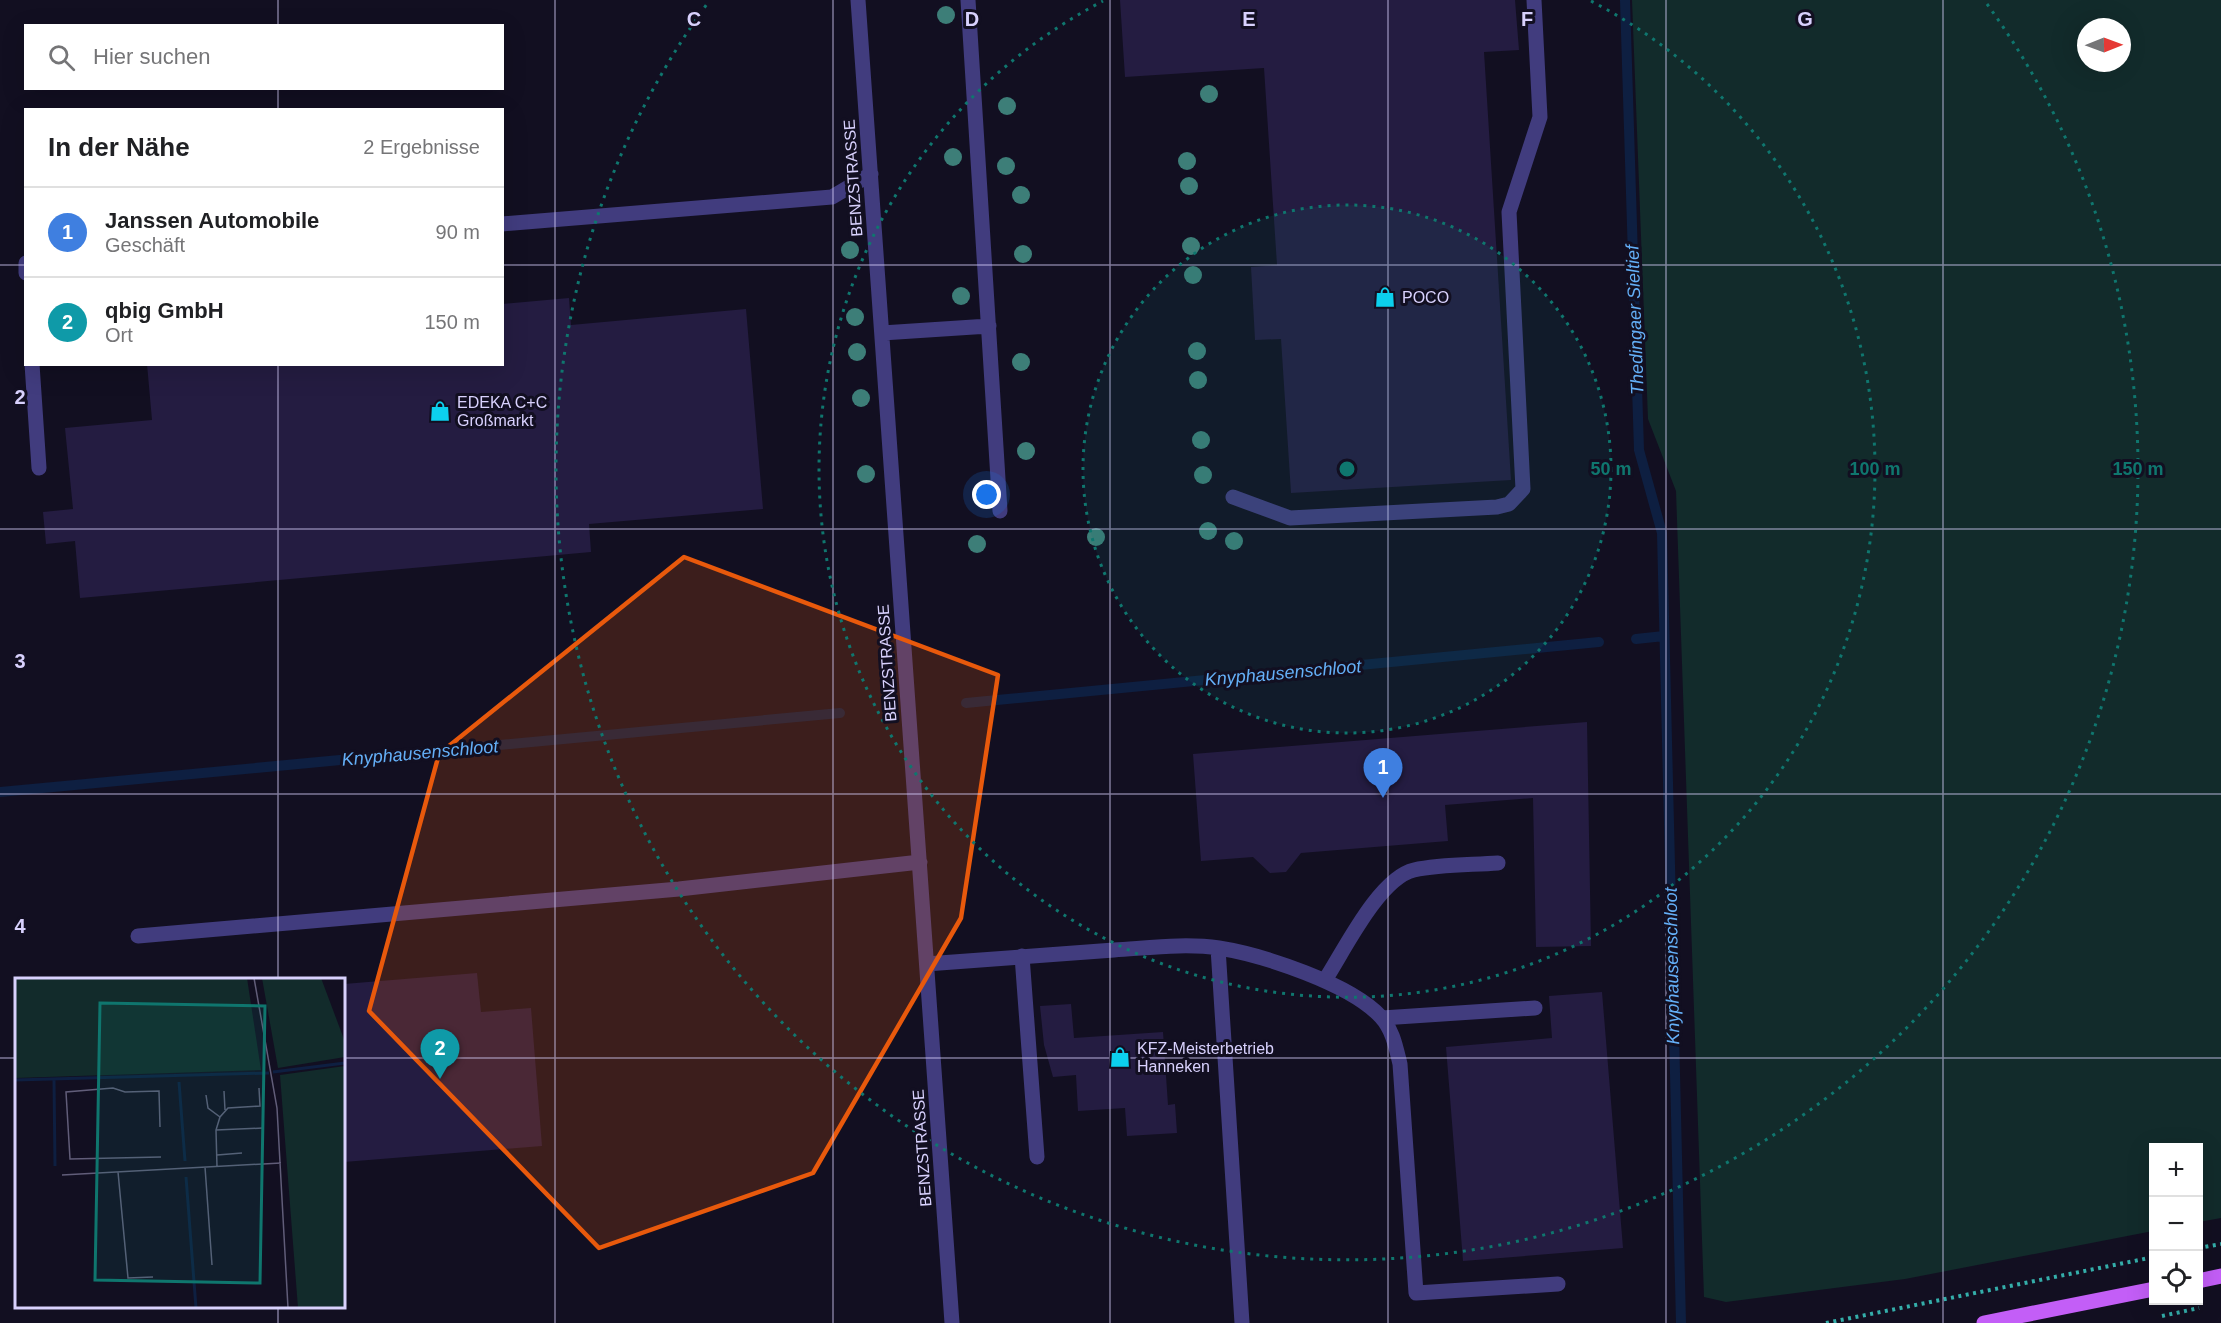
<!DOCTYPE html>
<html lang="de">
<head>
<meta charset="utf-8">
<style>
	body { margin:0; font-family:Helvetica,sans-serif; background:#f2f2f2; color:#202124 }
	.controls { position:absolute; right:18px; bottom:18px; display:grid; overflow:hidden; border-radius:0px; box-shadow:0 6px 24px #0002 }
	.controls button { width:54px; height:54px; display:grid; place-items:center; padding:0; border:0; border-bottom:2px solid #e0e0e0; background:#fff; color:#202124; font:30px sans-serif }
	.compass { position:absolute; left:2077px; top:18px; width:54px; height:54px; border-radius:50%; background:#fff; box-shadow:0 6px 24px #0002; rotate:89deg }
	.you { position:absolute; left:987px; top:495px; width:21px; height:21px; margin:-15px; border:4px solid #fff; border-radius:50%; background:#1a73e8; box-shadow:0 0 0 9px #1a73e833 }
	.badge { display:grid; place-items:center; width:39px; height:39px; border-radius:50%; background:#db2777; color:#fff; font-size:20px; font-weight:700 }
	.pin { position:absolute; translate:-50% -50px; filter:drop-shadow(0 2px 3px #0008) }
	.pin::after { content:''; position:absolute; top:32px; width:21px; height:18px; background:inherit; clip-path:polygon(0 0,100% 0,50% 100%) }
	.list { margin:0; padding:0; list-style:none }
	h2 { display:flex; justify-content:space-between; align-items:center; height:78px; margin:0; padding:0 24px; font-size:26px }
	h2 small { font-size:20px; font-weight:400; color:#757577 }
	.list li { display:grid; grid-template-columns:39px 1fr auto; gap:18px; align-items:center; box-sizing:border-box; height:90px; padding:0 24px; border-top:2px solid #e0e0e0 }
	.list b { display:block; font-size:22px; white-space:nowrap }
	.list p { margin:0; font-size:20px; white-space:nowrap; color:#757577 }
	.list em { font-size:20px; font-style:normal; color:#757577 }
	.icon { flex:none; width:33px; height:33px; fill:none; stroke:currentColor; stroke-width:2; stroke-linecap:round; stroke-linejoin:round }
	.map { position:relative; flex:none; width:2221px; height:1323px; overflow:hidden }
	.search { position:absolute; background:#fff; box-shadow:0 6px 24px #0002; left:24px; top:24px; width:480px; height:66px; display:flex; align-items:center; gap:15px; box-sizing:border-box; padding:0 21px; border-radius:0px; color:#757577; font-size:22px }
	.panel { position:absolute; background:#fff; box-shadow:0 6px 24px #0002; left:24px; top:108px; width:480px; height:258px; border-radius:0px }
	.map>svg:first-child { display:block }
	.green { fill:#122b2b; fill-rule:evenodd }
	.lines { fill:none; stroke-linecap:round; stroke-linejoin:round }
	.stream { stroke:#0e1f41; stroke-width:10 }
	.building { fill:#241c41 }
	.path { stroke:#34aeaa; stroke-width:4; stroke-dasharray:3 4.5; stroke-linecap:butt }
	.minor { stroke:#413c7e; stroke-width:15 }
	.major { stroke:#c35ef7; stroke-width:15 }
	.tree { fill:#3d7e78 }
	.marked { fill:#e8590c; fill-opacity:0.2; stroke:#e8590c; stroke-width:4.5; stroke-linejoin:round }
	.grid { fill:none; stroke:#d8d1fd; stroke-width:1.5; stroke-opacity:0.55 }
	.ring { fill:none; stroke:#0f766e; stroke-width:3; stroke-dasharray:3 6 }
	.labels { text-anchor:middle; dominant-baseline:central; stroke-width:6; stroke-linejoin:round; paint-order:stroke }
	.street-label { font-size:16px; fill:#d8d1fd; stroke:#120f21 }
	.poi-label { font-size:16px; fill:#d8d1fd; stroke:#120f21; text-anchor:start }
	.water-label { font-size:18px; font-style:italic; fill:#64aff7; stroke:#120f21 }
	.inset-river { fill:none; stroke:#0e1f41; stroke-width:3 }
	.inset-road { fill:none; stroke:#615d79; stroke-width:1.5 }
	.view { fill:#0f766e; fill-opacity:0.15; stroke:#0f766e; stroke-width:3 }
	.inset-edge { fill:none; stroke:#d8d1fd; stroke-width:3 }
	.grid-label { font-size:20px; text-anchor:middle; font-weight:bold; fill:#d8d1fd; stroke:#120f21; stroke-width:6; stroke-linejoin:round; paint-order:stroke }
	.centre { fill:#0f766e; stroke:#120f21; stroke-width:3 }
	.ring-label { font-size:18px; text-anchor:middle; font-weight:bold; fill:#0f766e; stroke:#120f21; stroke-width:6; stroke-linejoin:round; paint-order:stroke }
</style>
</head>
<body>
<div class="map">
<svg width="2221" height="1323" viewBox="0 0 2221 1323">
	<rect width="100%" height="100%" fill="#120f21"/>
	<!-- green -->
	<path class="green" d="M1632,0H2221V1218L2199,1222L2198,1148H2154L2153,1231L1905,1279L1726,1302L1704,1297L1676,491L1648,419ZM2086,27H2122V63H2086Z"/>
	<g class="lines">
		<!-- stream -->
		<path class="stream" d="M1625,0L1639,450L1662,533L1681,1323
			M1636,639L1664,636
			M966,703L1599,642
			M0,792L840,713"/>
	</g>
	<!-- building -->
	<path class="building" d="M1120,0H1515L1519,50L1484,52L1511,480L1291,493L1281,339L1255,340L1251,267L1277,265L1264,68L1125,77Z
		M569,298L571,325L746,309L763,509L589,524L591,552L80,598L75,541L46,544L43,512L73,509L65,428L152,420L147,364H502V304Z
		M1587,722L1591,946L1536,947L1533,798L1445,805L1448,841L1301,853L1286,872L1270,873L1253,857L1201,861L1193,754Z
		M477,973L481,1012L531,1008L542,1146L344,1162V984Z
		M1602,992L1623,1248L1463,1261L1446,1047L1552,1038L1549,996Z
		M1071,1004L1074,1038L1163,1032L1168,1105L1175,1104L1177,1133L1127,1136L1125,1108L1078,1111L1076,1075L1053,1077L1044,1045L1040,1006Z"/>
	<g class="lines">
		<!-- path -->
		<path class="path" d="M2198,1248L2221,1244
			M2162,1316L2199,1308
			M1826,1323L2154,1257"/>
		<!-- minor -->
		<path class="minor" d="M858,0L952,1323
			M968,0L1000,511
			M502,224L832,197L871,174
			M26,263V273
			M882,333L989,326
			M32,364L39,468
			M1233,497L1290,518L1497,507L1509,504L1523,489L1509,212L1540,117L1534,0
			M138,936L679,889L920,862
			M1218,948L1242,1323
			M1022,956L1037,1157
			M927,964C989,959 1051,955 1114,950C1148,948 1185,943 1219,948C1263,955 1351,984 1381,1017C1393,1030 1396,1048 1400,1064L1416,1293L1558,1284
			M1325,980C1344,951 1379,878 1414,870C1440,864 1471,865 1498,863
			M1382,1018L1535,1008"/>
		<!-- major -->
		<path class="major" d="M2198,1281L2221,1276
			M1984,1323L2154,1289"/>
	</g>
	<!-- trees -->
	<g class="tree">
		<circle cx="946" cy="15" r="9"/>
		<circle cx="1209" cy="94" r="9"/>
		<circle cx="1007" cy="106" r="9"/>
		<circle cx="953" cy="157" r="9"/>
		<circle cx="1187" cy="161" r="9"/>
		<circle cx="1006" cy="166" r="9"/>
		<circle cx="1189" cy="186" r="9"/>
		<circle cx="1021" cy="195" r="9"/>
		<circle cx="1191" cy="246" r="9"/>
		<circle cx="850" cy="250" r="9"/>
		<circle cx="1023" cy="254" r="9"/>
		<circle cx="1193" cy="275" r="9"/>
		<circle cx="961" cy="296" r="9"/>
		<circle cx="855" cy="317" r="9"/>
		<circle cx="1197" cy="351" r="9"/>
		<circle cx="857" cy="352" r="9"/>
		<circle cx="1021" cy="362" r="9"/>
		<circle cx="1198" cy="380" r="9"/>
		<circle cx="861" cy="398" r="9"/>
		<circle cx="1201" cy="440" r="9"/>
		<circle cx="1026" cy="451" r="9"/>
		<circle cx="866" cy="474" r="9"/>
		<circle cx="1203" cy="475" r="9"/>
		<circle cx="1208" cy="531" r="9"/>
		<circle cx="1096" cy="537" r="9"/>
		<circle cx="1234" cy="541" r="9"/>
		<circle cx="977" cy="544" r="9"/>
	</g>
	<!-- marked area -->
	<path class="marked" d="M684,557L998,675L961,918L813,1173L599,1248L369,1011L439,754Z"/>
	<!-- grid -->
	<path class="grid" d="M278,0V26M555,0V1323M833,0V1323M1110,0V1323M1388,0V1323M1666,0V1323M1943,0V1323M278,88V110M0,265H26M502,265H2221M278,364V980M0,529H2221M0,794H2221M0,1058H16M344,1058H2221M278,1306V1323"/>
	<!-- distance rings -->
	<circle cx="1347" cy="469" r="264" fill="#0f766e" fill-opacity=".12"/>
	<g class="ring">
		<circle cx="1347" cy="469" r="264"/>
		<path d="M1591 1A528 528 0 1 1 1103 1"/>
		<path d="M1987 4A791 791 0 1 1 707 4"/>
	</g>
	<!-- icons -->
	<defs>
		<g id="shop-bare" transform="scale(1.62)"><path d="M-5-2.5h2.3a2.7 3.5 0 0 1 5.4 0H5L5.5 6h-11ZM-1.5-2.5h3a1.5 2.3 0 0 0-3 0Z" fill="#0cd0ee" stroke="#120f21" stroke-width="2.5" paint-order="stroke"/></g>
	</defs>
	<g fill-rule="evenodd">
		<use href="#shop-bare" x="1385" y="297"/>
		<use href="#shop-bare" x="440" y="411"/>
		<use href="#shop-bare" x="1120" y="1057"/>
	</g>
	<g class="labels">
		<!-- street labels -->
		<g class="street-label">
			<text transform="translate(853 178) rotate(-94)">BENZSTRASSE</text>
			<text transform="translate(887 663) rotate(-94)">BENZSTRASSE</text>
			<text transform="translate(922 1148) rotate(-94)">BENZSTRASSE</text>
		</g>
		<!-- poi labels -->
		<g class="poi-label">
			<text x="1402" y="297">POCO</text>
			<text x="457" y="402">EDEKA C+C<tspan x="457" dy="18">Großmarkt</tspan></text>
			<text x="1137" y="1048">KFZ-Meisterbetrieb<tspan x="1137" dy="18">Hanneken</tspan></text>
		</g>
		<!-- water labels -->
		<g class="water-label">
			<text transform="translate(1635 320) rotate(-92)">Thedingaer Sieltief</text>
			<text transform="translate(1283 673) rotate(-5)">Knyphausenschloot</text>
			<text transform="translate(420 753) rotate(-5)">Knyphausenschloot</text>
			<text transform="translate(1672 966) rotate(-91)">Knyphausenschloot</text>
		</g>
	</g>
	<!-- overview -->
	<g transform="translate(15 978)">
		<rect width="330" height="330" fill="#120f21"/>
		<path d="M0,0H232L246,92L0,100ZM247,0H306L330,64V79L263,90ZM330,88V330H283L265,97Z" fill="#122b2b"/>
		<path class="inset-river" d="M258,94L330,85M0,102L254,95M39,102L40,188M164,104L170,183M171,199L181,330"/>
		<path class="inset-road" d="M239,0L262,130L273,330M209,113L210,132M191,117L193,130L205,139M145,149L144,113L110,114L98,110L51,114L55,181L146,179M201,152L248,150M202,177L227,175M190,189L197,287M202,189L201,152L205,139L213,130L245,128L244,110M103,194L113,300L138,299M47,197L266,185"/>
		<path class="view" d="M85,25L250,28L245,305L80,302Z"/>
		<rect width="330" height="330" class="inset-edge"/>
	</g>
	<g class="grid-label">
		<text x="694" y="26">C</text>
		<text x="972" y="26">D</text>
		<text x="1249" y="26">E</text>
		<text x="1527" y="26">F</text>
		<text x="1805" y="26">G</text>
		<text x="20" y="404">2</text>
		<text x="20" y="668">3</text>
		<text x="20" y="933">4</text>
	</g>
	<circle cx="1347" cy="469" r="9" class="centre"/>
	<g class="ring-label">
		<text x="1611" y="475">50 m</text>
		<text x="1875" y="475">100 m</text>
		<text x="2138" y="475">150 m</text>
	</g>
</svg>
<div class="controls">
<button>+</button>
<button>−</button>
<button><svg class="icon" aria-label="locate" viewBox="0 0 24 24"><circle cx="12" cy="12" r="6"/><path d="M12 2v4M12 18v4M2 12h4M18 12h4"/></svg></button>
</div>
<svg class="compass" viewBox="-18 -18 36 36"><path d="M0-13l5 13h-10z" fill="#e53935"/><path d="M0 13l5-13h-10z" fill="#757577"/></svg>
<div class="you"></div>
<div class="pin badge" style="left:1383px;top:798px;background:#3f7fe0">1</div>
<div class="pin badge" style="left:440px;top:1079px;background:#0f9aa8">2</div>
<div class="search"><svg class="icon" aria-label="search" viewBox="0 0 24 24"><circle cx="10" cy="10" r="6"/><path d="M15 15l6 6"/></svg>Hier suchen</div>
<section class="panel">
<h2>In der Nähe<small>2 Ergebnisse</small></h2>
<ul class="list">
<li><span class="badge" style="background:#3f7fe0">1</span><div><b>Janssen Automobile</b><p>Geschäft</p></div><em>90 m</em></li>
<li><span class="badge" style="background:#0f9aa8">2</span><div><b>qbig GmbH</b><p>Ort</p></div><em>150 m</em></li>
</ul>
</section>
</div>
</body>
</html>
